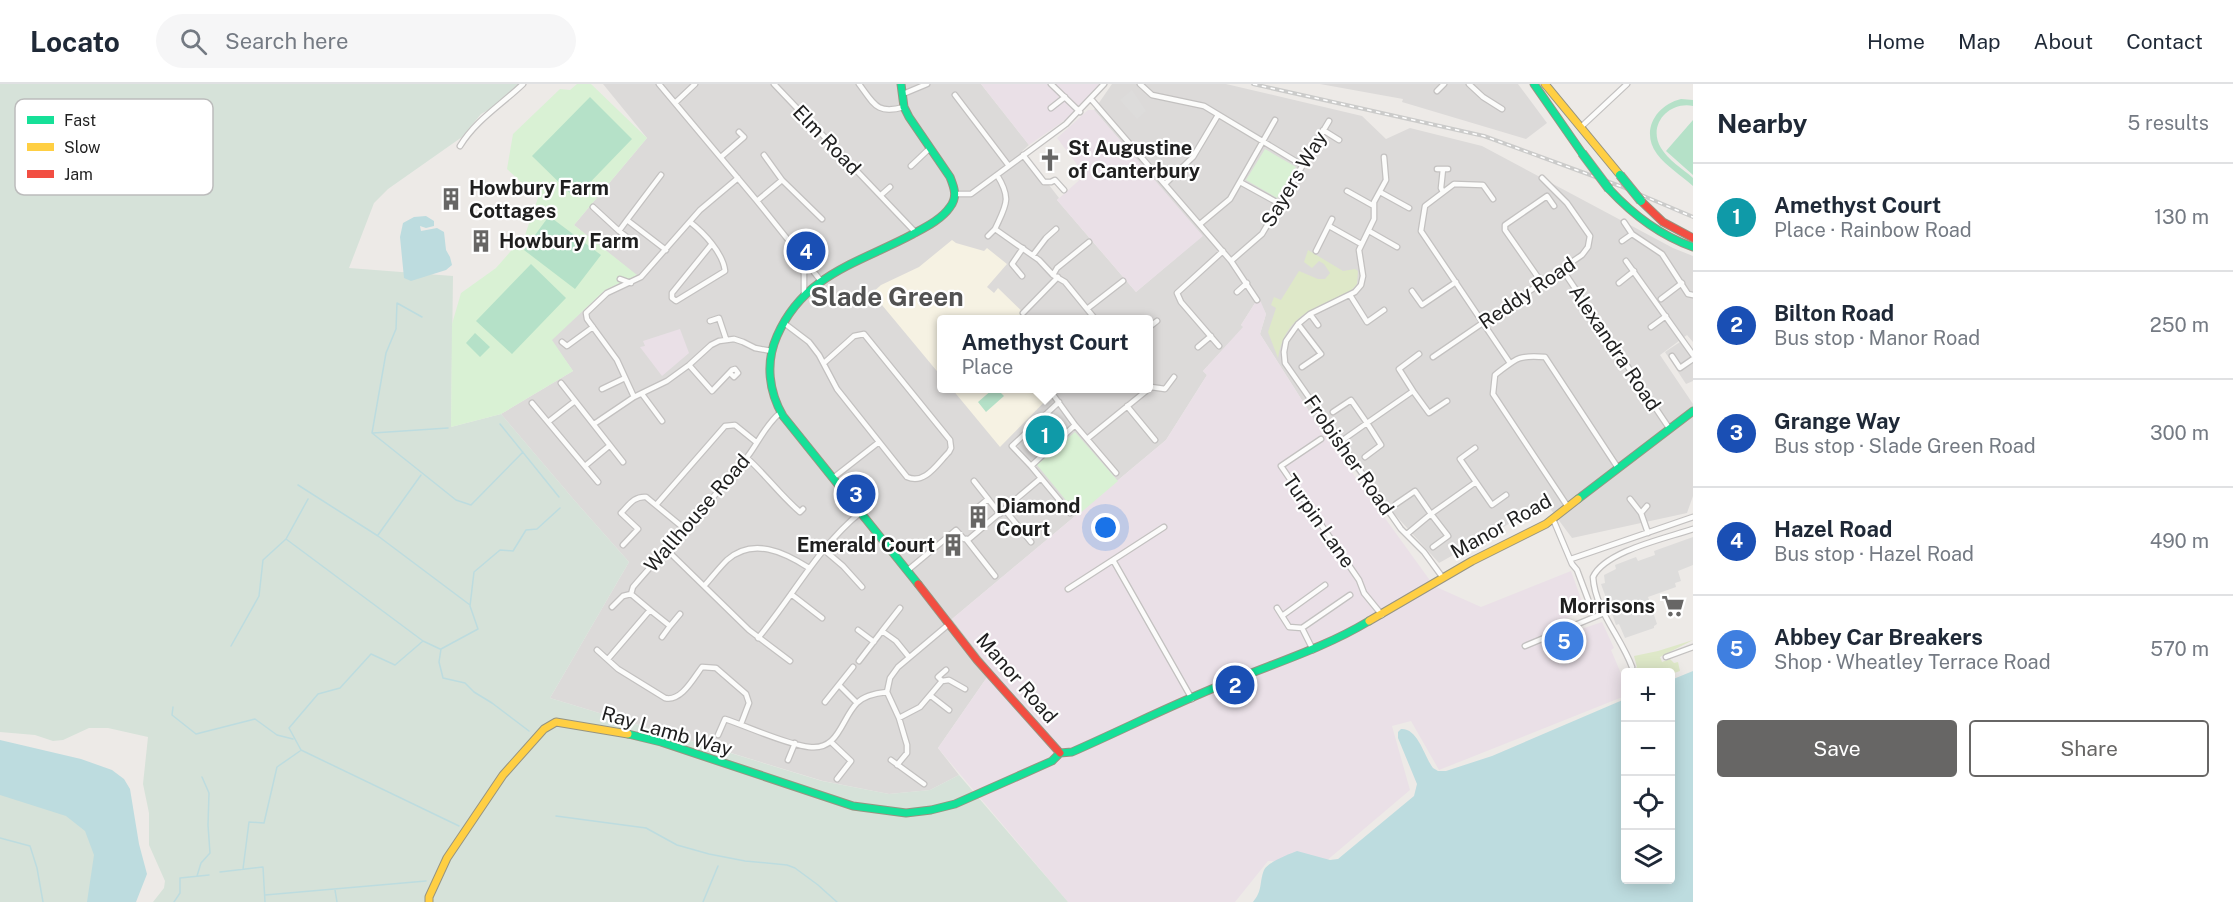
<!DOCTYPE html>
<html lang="en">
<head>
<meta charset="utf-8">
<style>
	body { margin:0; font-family:"Public Sans",sans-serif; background:#f6f6f7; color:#1f2937 }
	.controls { position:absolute; right:18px; bottom:18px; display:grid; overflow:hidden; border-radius:6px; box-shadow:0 3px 15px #0003 }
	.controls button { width:54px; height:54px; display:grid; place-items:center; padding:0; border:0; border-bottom:2px solid #e0e1e3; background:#fff; color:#1f2937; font:30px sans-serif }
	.you { position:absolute; left:1106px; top:444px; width:21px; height:21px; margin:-15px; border:4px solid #fff; border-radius:50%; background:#1a73e8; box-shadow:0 0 0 9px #1a73e833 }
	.badge { display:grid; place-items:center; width:39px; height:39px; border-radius:50%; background:#676665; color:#fff; font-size:20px; font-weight:700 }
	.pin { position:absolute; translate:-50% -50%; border:3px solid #fff; box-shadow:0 2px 6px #0006 }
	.popup { position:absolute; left:937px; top:231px; width:216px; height:78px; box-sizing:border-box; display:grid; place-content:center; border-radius:6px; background:#fff; filter:drop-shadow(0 2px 4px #0005); font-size:20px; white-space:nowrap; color:#747a83 }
	.popup b { font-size:22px; color:#1f2937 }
	.popup::after { content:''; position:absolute; left:50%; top:100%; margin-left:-12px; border:12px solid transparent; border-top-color:#fff }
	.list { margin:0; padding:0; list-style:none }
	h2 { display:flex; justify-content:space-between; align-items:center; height:78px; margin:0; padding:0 24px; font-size:26px }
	h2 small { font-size:20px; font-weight:400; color:#747a83 }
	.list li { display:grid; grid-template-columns:39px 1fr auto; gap:18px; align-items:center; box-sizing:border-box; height:108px; padding:0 24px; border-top:2px solid #e0e1e3 }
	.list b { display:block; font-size:22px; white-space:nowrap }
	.list p { margin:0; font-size:20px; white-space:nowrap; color:#747a83 }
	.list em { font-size:20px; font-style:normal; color:#747a83 }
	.actions { display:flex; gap:12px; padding:18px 24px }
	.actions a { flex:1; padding:14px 0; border:2px solid #676665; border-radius:6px; text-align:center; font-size:21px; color:#676665 }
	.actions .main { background:#676665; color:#fff }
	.icon { flex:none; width:33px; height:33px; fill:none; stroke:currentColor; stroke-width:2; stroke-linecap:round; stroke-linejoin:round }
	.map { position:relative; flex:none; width:1693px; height:818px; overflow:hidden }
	header { display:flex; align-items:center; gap:36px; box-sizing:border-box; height:84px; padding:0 30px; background:#fff; border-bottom:2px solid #e0e1e3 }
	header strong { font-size:28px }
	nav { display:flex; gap:33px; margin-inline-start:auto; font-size:21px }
	.search { width:420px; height:54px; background:#f6f6f7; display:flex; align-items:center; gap:15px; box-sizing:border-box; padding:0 21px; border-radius:33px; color:#747a83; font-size:22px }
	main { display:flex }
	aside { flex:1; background:#fff }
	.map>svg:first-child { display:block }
	.residential { fill:#dcdad9; fill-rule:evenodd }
	.industrial { fill:#eae0e7 }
	.education { fill:#f6f2e3 }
	.grass { fill:#dee8c8 }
	.wetland { fill:#d6e2d9 }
	.park { fill:#d9f1d4 }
	.pitch { fill:#b5e1c8 }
	.parking { fill:#dddcdb }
	.water { fill:#bddcdf }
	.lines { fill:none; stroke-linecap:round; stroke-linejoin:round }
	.stream { stroke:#bddcdf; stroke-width:1.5 }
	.street-casing { stroke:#c3c1c0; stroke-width:7 }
	.fast-casing { stroke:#979480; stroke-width:9 }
	.slow-casing { stroke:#979480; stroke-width:9 }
	.jam-casing { stroke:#979480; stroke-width:9 }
	.street { stroke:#fcfcfb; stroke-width:4.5 }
	.fast { stroke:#16e098; stroke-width:7 }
	.slow { stroke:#ffcf43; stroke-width:7 }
	.jam { stroke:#f24e42; stroke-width:7 }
	.rail-casing { stroke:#cbcbca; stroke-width:4 }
	.rail { stroke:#fff; stroke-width:1.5; stroke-dasharray:4.5; stroke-linecap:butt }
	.fast-bridge-casing { stroke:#a29485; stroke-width:10; stroke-linecap:butt }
	.fast-bridge { stroke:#16e098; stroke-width:8 }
	.labels { text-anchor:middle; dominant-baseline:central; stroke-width:4.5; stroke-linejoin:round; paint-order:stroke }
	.street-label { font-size:20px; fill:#1f1f1f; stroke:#fff }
	.poi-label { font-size:20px; font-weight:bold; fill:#1f1f1f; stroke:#fff; text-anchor:start }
	.district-label { font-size:26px; font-weight:bold; fill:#525252; stroke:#fff }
	.key { fill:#fff; stroke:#bcbcbc; stroke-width:1.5 }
	.key-label { font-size:16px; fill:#1f1f1f }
</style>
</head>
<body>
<header>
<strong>Locato</strong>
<div class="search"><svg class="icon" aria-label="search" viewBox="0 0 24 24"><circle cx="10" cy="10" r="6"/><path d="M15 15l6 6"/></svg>Search here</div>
<nav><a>Home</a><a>Map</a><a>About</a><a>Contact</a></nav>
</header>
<main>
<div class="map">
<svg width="1693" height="818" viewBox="0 0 1693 818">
	<rect width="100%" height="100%" fill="#edeae7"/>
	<!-- residential -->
	<path class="residential" d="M603,0H981L1029,61L1020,69L1049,101L1059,114L1057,116L1136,208L1202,152L1094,26L1112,0H1226L1362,32L1386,55L1410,44L1482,62L1673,164L1693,172V258L1687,251L1660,271L1693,320V412L1687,429L1572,454L1546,419L1439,479L1337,367L1317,340L1260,250L1266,230L1259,216L1255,219L1241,241L1244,243L1203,287L1207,291L1166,356L952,535L992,586L938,664L959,691L930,706L889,710L823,697L550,614L629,478L575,417L501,330L573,287L551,256L605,206L636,191L574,141L647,54ZM942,236H1148V304H942Z
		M1320,0H1518L1547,39L1526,55L1402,18L1403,15Z
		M1680,258L1693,275V297L1686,300L1665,268Z"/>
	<!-- industrial -->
	<path class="industrial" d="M981,0H1100L1068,34L1029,61Z
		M1088,26H1094L1203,152L1136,208L1057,116L1085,91L1057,54Z
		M1260,216L1266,230L1260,250L1317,340L1434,502L1481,523L1571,487L1585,526L1553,540L1558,553L1602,538L1614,564L1611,566L1625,599V612L1439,686L1411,637L1392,642L1410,706L1325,778L1268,777L1235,818H1068L938,664L992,586L952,535L1166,356L1207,291L1203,287L1243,243L1241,241L1255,219Z
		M680,245L689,269L662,292L640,263L645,262L643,257Z"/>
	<!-- education -->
	<path class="education" d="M952,156L956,159L984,167L987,164L1007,180L987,203L994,209L998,204L1030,235L942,236L941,292L872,209L881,201L919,183Z
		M952,305H1057L1000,363Z"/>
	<!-- grass -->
	<path class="grass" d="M1308,166L1343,187L1355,185L1358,187L1357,200C1350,209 1341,213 1330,217C1301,229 1284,241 1278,274L1268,248L1276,224L1271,221L1274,213L1281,216L1299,187L1318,195H1325L1330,189L1324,180L1319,177L1312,184L1304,178Z
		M1693,556L1660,573L1662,578L1670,575L1674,579L1678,578L1680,587L1671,590L1670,588H1630L1637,583L1634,572L1658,567Z"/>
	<!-- wetland -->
	<path class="wetland" d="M0,0H521L499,20L481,30L462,53L388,105L374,119L349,184L453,192L451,343L501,330L575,417L629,478L550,614L822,697L889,710L930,706L959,691L1068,818H153L164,804L165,797L149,761V729L143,700L148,653L108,644H89L63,656L53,657L35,651L0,648Z
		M0,691L94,726L112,818H0Z"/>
	<!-- park -->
	<path class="park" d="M577,0H591L647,54L574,141L637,191L605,206L552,256L573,287L501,330L451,343L452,240L461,209L496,184L525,151L538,114L507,85L513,50L560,5L570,6Z
		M1265,65L1296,83L1277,114L1246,96Z
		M1075,348L1118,397L1078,431L1037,381Z"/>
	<!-- pitch -->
	<path class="pitch" d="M590,13L632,55L575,114L532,72Z
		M1681,15L1693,16V22C1669,17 1647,41 1661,64C1668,76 1683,85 1693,94V102C1682,92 1666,82 1657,70C1640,47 1656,21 1681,15Z
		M1693,36V91L1666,67Z
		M549,132L601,171L575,205L524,166Z
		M531,180L566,214L512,270L476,237Z
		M475,249L490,263L480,273L466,259Z
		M993,305H997L1004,312L986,328L978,318Z"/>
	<!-- parking -->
	<path class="parking" d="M1132,6L1146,27L1137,35L1120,16Z
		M1693,453V481L1678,487L1681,497L1675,499L1676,503L1648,513L1657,540L1654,542V544L1625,554L1619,540L1616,541L1601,500L1605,499L1604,491L1616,485L1615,481L1636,473L1638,477L1655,471L1654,467Z"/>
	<!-- water -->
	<path class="water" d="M426,132L434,137V142L426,144L420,142L421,147L437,144L444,148L446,166L450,173L452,181L446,186L411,197L404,194L400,153L403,139L414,133Z
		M1693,587V818H1253C1263,806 1259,799 1264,786C1268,778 1289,770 1297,767L1330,776L1338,775L1414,712L1417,700L1398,654V648L1401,645C1418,644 1424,672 1433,684L1438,687H1446L1492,672L1625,615L1626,796H1670L1671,596Z
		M0,656L81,675L112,686L124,695L130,705L139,760L147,790L136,818H87L94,771L85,747L66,732L0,711Z"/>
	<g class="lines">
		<!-- stream -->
		<path class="stream" d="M422,233L397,219L396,245L386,269L372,349L456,416L471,421L523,368
			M500,340L559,413
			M373,349L448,344
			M298,401L378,452L470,521
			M378,451L421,391
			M286,455L423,557L440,565
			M423,557L395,581L371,570L340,604L318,610L289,644L301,666L459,742
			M231,562L259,512L263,476L286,455L308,415
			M173,623L172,631L196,650L255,635L277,651L293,655
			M529,647L492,619L474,608L465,599L443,594L439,578L441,565L478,545L470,522L474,488L500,466L513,467L526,446L537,445L560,424
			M556,732L646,744L677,761L709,770L745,777L787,781L795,784L818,801L837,818
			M0,754L30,762L37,784L43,818
			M243,785L249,738L264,739L277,683L300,667
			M220,788L263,783L265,818
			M197,792L201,779L210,769L208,741L209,709L202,693
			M335,806L337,818
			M265,811L426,797
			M174,818L180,809V794L209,791
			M703,818L718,782"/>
		<!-- street casing -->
		<g class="street-casing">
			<path id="street" d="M659,0L757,117L821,197
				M774,0L916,149
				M859,0C874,20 877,31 904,23
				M1051,0L1080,28
				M1140,0L1152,11L1204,22L1302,81
				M1469,0L1483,13L1502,25
				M1437,7L1444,0
				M903,10L927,0
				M955,11L1009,82
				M1091,15L1231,177L1257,216
				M675,19L695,0
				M1051,24L1065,13
				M1581,43L1627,0
				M1323,46L1339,56
				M460,62C476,36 501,21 523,0
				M764,71L782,96L822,135
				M1023,71L1044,98H1051L1055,96L1064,106
				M721,73L744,53L739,48
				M1384,73L1386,96L1374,118V135L1359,166L1363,192L1361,201L1355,208L1310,230L1298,240L1286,257L1284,268L1285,279L1401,445L1424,468L1443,494
				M911,82L930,64
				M1437,85H1448
				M661,91L627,136L666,166
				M997,91C1012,115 1006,121 995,145L1039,176L1053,191L1065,198L1096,236
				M1240,98L1280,120
				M1166,99L1193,73L1218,31
				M1347,107L1372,121
				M1380,108L1409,124
				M1443,108L1441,104L1443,85
				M956,110H971L1066,40L1104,0
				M881,111L890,103
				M1493,115L1483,101L1454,100L1425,122L1421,147L1510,279
				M757,117L782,96
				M593,123L619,147L627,136
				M690,138C704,149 723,169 725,187L676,217L672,214V209L711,161
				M1624,138L1632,150
				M1200,140L1230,115L1275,36
				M1329,142L1361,160
				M619,147L636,160
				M1369,147L1397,163
				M988,152L995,145
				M1622,157L1632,150L1662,170L1688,210L1693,211
				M1316,167L1332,135
				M1033,171L1046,154L1056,145
				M1231,177L1262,150L1329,37
				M1626,177L1693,271
				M1562,185L1669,344
				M1053,191L1057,184L1089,158
				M1022,192L1012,180L1023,164
				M620,195L631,199
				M1542,199L1505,146V141L1547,112L1554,122
				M1619,199L1634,187
				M1412,207L1422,221L1456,198
				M1237,208L1247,199
				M804,211V183L807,179
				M1350,211L1367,238L1384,226
				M1661,215L1682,199
				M1087,225L1123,197
				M1023,229L1058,193
				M1310,230L1318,241
				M710,237L719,234L726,255
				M784,239L809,258L819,271L837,305L907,393C925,401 937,380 949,368L951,364L950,356L864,250L854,252L824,279
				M1298,240L1321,270L1302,283
				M1651,243L1666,232
				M1148,244L1157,237
				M562,258L567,262L593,243
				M1219,262L1181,218L1177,209L1223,167
				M1198,263L1211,252
				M1672,272L1680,284L1693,275
				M1433,273L1582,171L1588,163L1590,152L1567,119L1542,94
				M689,281L712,307L732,286L735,285L738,289L734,293L731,290
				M561,299L623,378
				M1151,303L1165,305L1174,293
				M602,305L625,294
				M1413,307L1429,329L1447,317
				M642,310L662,337
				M1054,312L1075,341
				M634,313L617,276L587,235L586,229L607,209L641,193L700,126L738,94
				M1059,318L1012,362L1031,382L1070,429
				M532,319L598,398
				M1127,322L1155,356
				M1333,328L1351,316L1367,339L1413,307L1399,285L1419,270
				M548,338L575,317
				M594,340L634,313L667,297L689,281L711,261L719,257L734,255L743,258L755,264L771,267
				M1087,355L1116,389
				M1321,355L1281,382L1359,496L1364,509L1382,531
				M1340,358L1367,339L1381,361L1365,373
				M1475,364L1460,375L1476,398
				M747,374C766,391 781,412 800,428L803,425
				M585,382L609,362
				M1031,382L1075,341L1087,355L1151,303L1148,300
				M833,394L879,358
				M974,397L1000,430
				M1630,415L1641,429L1648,449
				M1396,420L1415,407L1431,430L1407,450
				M656,421L725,342L735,341L756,358
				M1568,423L1493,310L1495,291C1517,274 1517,271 1545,273L1618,384
				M976,425L988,415
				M1005,426L1031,458
				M1641,429L1647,422
				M1553,435L1572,480L1577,486L1592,526
				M966,455L995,492
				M623,461L638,445L621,429C629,421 634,412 646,413L686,446
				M1433,463L1448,452L1431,430L1476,398L1492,421L1506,411
				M823,465L843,482L862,503
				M667,466L749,546L790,577
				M1571,475L1693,433
				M1113,476L1164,443
				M908,486L956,446L964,455H969L1041,394
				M705,501C712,493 719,484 727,476C753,453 784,468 809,484
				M1068,505L1113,476L1192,615
				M791,510L822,534
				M612,523L623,512L631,510L633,503C669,461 708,421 744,377C757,362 764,342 780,329
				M900,524L882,547L896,557L909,573
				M1277,524L1289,543L1302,544L1313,566
				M650,526L670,542L680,530
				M1282,532L1325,501
				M1302,544L1350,511
				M858,546L874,558
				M662,553L670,542
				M758,554C794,511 817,464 861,428
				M1525,562L1604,529
				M597,566L618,585L665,614C681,618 693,595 702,583L716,584L746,610L749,619L741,640
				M1666,573L1693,563
				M608,575L650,526L631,510
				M859,577L882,547
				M1632,583C1621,553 1595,526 1593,493C1605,467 1667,454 1693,445
				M942,597L949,596L965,605
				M840,602L857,619
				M931,612L949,626
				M825,618L853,583
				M899,634L920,623L942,597L938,593L946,586
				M718,651L725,635C749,643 785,660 809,663C839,667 841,635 857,619C865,611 877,609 887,608
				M831,658L851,677L837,695
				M788,676L795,659
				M891,676L924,700
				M897,681L907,669V661L899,634L887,608L890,594L898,583L949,540"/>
		</g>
		<!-- fast casing -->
		<g class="fast-casing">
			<path id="fast" d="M901,0L904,23L909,33L950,93C954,103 958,113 950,123C942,135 926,143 913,150C859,179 804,190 777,252C765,279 769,308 783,332L918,500
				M1534,0L1582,69
				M1609,105C1633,131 1659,151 1693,163
				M1578,415L1693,327
				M628,650L661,658L853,722L906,729L931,726L955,720L1052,677L1060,669L1072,668C1129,643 1185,614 1244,592C1287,575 1329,561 1369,537"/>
		</g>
		<!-- slow casing -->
		<g class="slow-casing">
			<path id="slow" d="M1545,0L1620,91
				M1369,537L1472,477L1546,440L1578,415
				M429,818V813L447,774L503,691L544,645L556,638L628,650"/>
		</g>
		<!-- jam casing -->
		<g class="jam-casing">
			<path id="jam" d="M1641,117L1663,138L1693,154
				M918,500L977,576L1060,669"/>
		</g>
		<!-- street -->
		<use href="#street" class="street"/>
		<!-- fast -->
		<use href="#fast" class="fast"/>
		<!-- slow -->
		<use href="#slow" class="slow"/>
		<!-- jam -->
		<use href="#jam" class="jam"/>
		<!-- rail casing -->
		<g class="rail-casing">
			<path id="rail" d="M1253,0L1484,52L1620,102L1693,133"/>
		</g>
		<!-- rail -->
		<use href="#rail" class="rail"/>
		<!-- fast-bridge casing -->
		<g class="fast-bridge-casing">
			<path id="fast-bridge" d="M1582,69L1609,105
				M1620,91L1641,117"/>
		</g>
		<!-- fast-bridge -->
		<use href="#fast-bridge" class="fast-bridge"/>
	</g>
	<!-- icons -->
	<defs>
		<g id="church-bare" transform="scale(1.8)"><path d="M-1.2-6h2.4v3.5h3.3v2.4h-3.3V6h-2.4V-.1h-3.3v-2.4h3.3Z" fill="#676665" stroke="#fff" stroke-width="2.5" paint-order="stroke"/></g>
		<g id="building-bare" transform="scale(1.8)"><path d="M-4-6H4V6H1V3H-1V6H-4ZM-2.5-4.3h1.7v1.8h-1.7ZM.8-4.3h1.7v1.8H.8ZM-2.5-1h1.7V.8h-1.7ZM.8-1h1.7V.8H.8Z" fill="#676665" stroke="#fff" stroke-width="2.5" paint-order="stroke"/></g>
		<g id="supermarket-bare" transform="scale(1.8)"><path d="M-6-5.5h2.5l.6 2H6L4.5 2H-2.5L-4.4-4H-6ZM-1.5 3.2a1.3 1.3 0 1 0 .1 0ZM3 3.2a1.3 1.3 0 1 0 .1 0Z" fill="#676665" stroke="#fff" stroke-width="2.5" paint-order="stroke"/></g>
	</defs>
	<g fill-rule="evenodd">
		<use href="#church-bare" x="1050" y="76"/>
		<use href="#building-bare" x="451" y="115"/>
		<use href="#building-bare" x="481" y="157"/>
		<use href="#building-bare" x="978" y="433"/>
		<use href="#building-bare" x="953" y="461"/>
		<use href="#supermarket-bare" x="1673" y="522"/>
	</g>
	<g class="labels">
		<!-- street labels -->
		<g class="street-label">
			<text transform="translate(827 56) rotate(46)">Elm Road</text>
			<text transform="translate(1294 95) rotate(-59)">Sayers Way</text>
			<text transform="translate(1527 209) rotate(-34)">Reddy Road</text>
			<text transform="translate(1615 264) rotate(56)">Alexandra Road</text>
			<text transform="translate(1349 371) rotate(55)">Frobisher Road</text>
			<text transform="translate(697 429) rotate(-49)">Wallhouse Road</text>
			<text transform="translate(1319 437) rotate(55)">Turpin Lane</text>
			<text transform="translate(1501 442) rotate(-29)">Manor Road</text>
			<text transform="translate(1017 594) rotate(49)">Manor Road</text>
			<text transform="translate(667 647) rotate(16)">Ray Lamb Way</text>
		</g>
		<!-- poi labels -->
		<g class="poi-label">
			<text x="1068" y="64">St Augustine<tspan x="1068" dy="23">of Canterbury</tspan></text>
			<text x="469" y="104">Howbury Farm<tspan x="469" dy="23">Cottages</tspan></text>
			<text x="499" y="157">Howbury Farm</text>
			<text x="996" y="422">Diamond<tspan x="996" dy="23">Court</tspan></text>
			<text x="935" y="461" text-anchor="end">Emerald Court</text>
			<text x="1655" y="522" text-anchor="end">Morrisons</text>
		</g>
		<!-- district labels -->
		<g class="district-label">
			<text x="887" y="212">Slade Green</text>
		</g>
	</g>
	<!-- legend -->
	<rect x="15" y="15" width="198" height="96" rx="9" class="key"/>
	<rect x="27" y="32" width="27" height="8" fill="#16e098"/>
	<rect x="27" y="59" width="27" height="8" fill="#ffcf43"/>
	<rect x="27" y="86" width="27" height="8" fill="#f24e42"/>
	<g class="key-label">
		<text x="64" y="42">Fast</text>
		<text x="64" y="69">Slow</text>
		<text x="64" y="96">Jam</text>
	</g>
</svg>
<div class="controls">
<button>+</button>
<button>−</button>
<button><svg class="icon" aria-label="locate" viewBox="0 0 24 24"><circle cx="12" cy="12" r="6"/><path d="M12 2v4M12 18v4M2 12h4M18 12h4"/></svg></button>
<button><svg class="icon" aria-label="layers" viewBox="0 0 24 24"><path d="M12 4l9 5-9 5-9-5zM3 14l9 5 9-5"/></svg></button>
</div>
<div class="you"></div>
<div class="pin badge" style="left:1045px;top:351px;background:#0f9aa8">1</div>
<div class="popup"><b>Amethyst Court</b>Place</div>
<div class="pin badge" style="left:1235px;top:601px;background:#1a4fb4">2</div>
<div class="pin badge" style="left:856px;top:410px;background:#1a4fb4">3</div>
<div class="pin badge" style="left:806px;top:167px;background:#1a4fb4">4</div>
<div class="pin badge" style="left:1564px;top:557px;background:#3f7fe0">5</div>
</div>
<aside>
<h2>Nearby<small>5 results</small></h2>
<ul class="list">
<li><span class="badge" style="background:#0f9aa8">1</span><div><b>Amethyst Court</b><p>Place · Rainbow Road</p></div><em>130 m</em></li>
<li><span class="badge" style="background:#1a4fb4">2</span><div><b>Bilton Road</b><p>Bus stop · Manor Road</p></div><em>250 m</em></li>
<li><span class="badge" style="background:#1a4fb4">3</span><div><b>Grange Way</b><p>Bus stop · Slade Green Road</p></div><em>300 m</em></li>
<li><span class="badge" style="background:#1a4fb4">4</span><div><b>Hazel Road</b><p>Bus stop · Hazel Road</p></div><em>490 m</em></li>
<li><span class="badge" style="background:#3f7fe0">5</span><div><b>Abbey Car Breakers</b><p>Shop · Wheatley Terrace Road</p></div><em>570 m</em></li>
</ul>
<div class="actions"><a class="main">Save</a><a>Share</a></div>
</aside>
</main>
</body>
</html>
